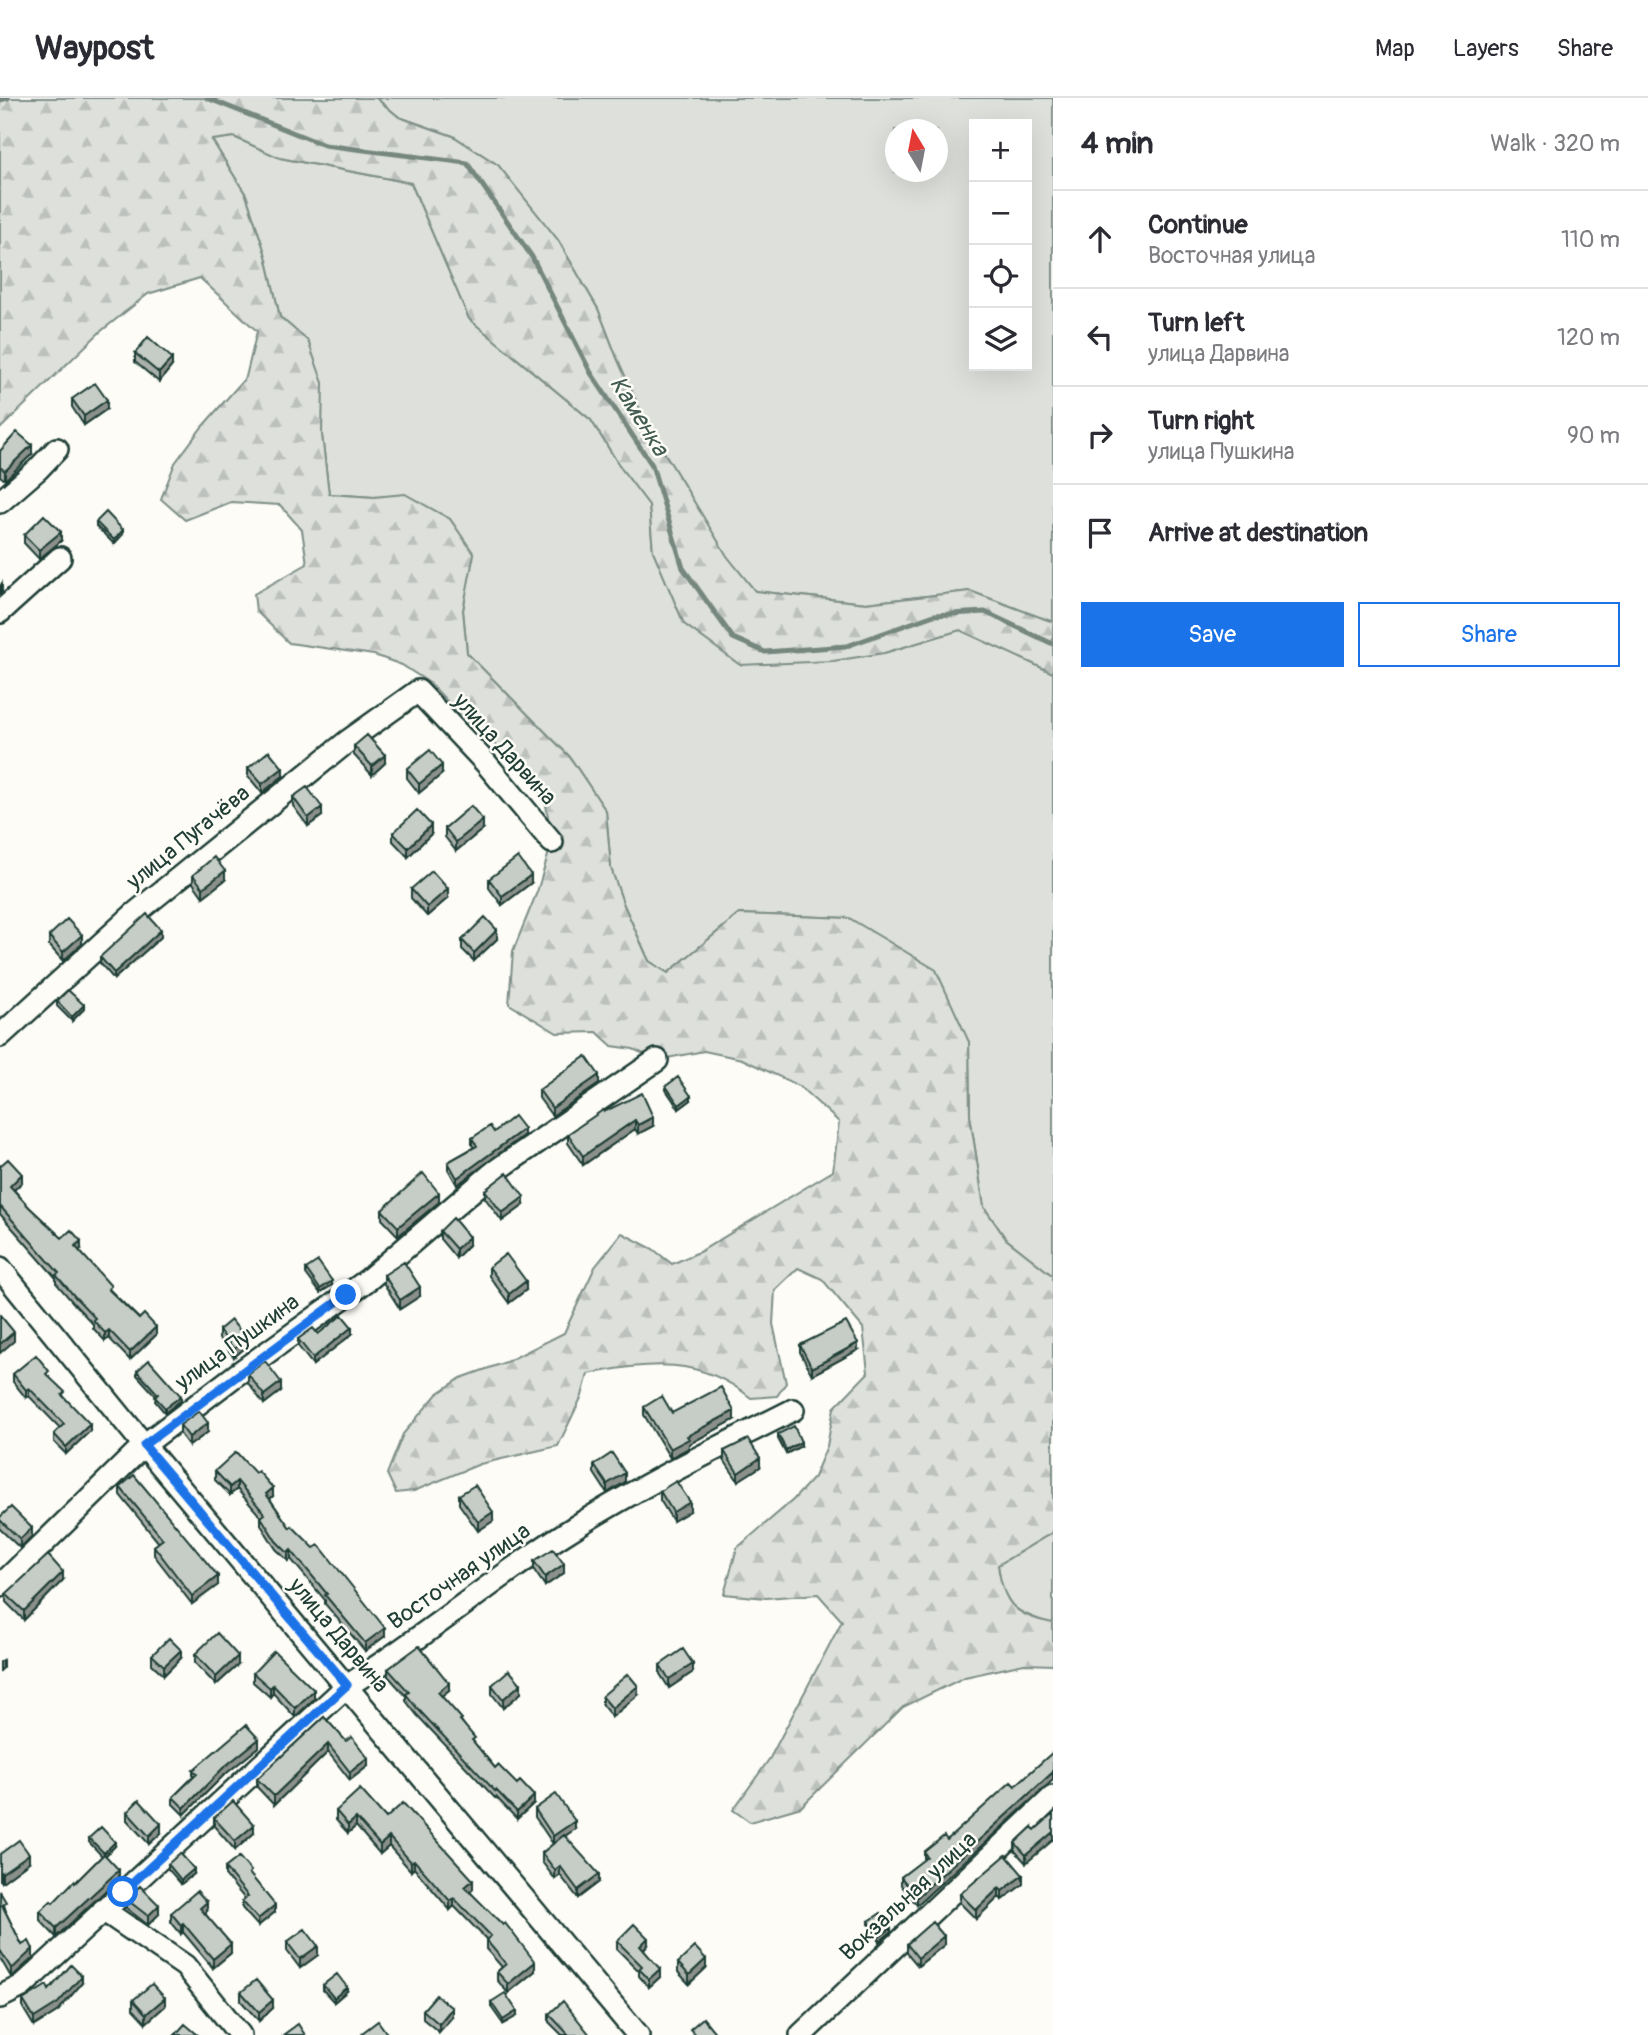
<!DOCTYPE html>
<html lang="en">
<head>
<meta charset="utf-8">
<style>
	body { margin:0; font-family:Pangolin,sans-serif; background:#f2f2f3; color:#2b2b33 }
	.controls { position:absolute; right:21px; top:21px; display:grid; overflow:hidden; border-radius:0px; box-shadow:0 7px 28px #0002 }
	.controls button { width:63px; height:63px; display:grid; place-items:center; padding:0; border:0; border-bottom:2px solid #e1e1e2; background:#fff; color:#2b2b33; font:35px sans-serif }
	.compass { position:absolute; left:885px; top:21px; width:63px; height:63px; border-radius:50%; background:#fff; box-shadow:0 7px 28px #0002; rotate:350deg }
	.stop { position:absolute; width:21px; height:21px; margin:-16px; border:5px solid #1a73e8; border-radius:50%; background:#fff }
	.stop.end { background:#1a73e8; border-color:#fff; box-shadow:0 2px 7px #0008 }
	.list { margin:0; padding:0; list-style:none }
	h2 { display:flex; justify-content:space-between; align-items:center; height:91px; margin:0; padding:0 28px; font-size:30px }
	h2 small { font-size:23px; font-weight:400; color:#7c7c81 }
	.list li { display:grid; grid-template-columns:46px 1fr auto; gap:21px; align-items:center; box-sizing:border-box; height:98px; padding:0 28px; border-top:2px solid #e1e1e2 }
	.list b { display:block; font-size:26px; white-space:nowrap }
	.list p { margin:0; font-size:23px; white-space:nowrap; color:#7c7c81 }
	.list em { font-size:23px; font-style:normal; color:#7c7c81 }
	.actions { display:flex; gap:14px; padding:21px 28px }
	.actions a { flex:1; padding:16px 0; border:2px solid #1a73e8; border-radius:0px; text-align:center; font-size:24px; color:#1a73e8 }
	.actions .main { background:#1a73e8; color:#fff }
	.icon { flex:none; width:38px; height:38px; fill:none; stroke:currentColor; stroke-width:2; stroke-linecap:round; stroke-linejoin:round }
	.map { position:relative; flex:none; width:1053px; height:1937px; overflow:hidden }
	header { display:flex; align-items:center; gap:42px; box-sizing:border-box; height:98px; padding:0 35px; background:#fff; border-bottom:2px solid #e1e1e2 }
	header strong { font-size:33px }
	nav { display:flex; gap:38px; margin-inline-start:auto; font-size:24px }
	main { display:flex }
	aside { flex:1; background:#fff }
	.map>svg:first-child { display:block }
	.grass { fill:#dde0db; stroke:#7e8e88; stroke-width:2; fill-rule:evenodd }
	.forest { fill:url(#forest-firs); stroke:#7e8e88; stroke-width:2 }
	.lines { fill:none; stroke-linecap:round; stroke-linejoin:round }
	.stream { stroke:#75877f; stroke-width:5 }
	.minor-casing { stroke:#1f3d34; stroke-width:26 }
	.minor { stroke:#fdfcf7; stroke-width:21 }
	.wall { fill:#aab0ab; stroke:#1f3d34; stroke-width:2 }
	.shaded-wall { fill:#8b908b; stroke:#1f3d34; stroke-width:2 }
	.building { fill:#c6cdc7; stroke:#1f3d34; stroke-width:2 }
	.route { stroke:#1a73e8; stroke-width:9 }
	.labels { text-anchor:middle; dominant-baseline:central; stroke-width:5; stroke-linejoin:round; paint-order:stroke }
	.street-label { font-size:23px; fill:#1f3d34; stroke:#fdfcf7 }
	.water-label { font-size:24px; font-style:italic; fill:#435c53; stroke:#fdfcf7 }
</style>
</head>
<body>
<header>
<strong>Waypost</strong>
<nav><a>Map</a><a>Layers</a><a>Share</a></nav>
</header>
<main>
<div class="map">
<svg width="1053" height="1937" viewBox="0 0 1053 1937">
	<defs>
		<pattern id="forest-firs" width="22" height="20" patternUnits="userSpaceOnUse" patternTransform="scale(1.75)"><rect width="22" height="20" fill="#dde0db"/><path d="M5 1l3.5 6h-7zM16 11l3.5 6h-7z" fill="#bdc1bd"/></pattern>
	</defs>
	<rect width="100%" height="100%" fill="#fdfcf7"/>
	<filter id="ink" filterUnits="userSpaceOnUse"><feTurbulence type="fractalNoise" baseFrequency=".0143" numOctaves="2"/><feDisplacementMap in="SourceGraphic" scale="14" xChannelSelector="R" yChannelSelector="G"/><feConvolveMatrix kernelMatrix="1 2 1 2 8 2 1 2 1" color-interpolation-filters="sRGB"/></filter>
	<g filter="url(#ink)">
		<!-- grass -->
		<path class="grass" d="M376,0H1053V524L970,493L866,505L755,493L727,459L644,321L617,260L598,211L558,142L498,67L453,38L399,19ZM974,26H1027V268H974ZM895,32H937V74H895Z
			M234,39L280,60L411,85L469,221L591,322L621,370L649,407L653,453L884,555L960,532L1053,575V1178L1006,1141L984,1109L970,1018L969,944L849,820L739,816L668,875L649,863L623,805L611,770L606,713L569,658L467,555L463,512L473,456L450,421L405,397L374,399L329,396L322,337V284L308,243L280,219L266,158L246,97L212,42Z
			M1053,1434V1525L1051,1526C1013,1512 1003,1510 998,1467Z"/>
		<!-- forest -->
		<path class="forest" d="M0,0H376L399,19L453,38L498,67L558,142L598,211L617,260L644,321L727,458L755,493L866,505L970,493L1053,524V575L960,532L884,555L833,563L740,567L684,526L653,453L649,407L621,370L591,322L469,221L411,85L280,60L234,39L212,42L246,97L266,158L280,219L308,243L323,285L322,337L329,396L374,399L405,396L450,421L474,456L463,512L467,555L569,658L606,713L611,770L623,805L649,863L668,875L739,816L849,820L936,872L969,944L970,1018L984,1109L1006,1141L1053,1178V1434L998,1467C1003,1506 1015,1518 1053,1525V1567L1024,1566L965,1579L903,1609L801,1709L750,1724L733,1712L770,1660L842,1523L818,1496L766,1500L724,1496L737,1450L793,1402L814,1379L827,1348L834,1310L868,1275L863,1230L822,1181L798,1170L775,1192L773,1226L786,1285L777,1298L751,1300C700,1258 649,1264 588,1276L582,1298L558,1348L480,1366L414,1393L396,1395L387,1376L403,1336L437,1296L461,1280L506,1264L564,1235L595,1169L622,1135L653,1151L672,1166L701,1153L833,1073L839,1024L799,988L742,961L704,953L657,962L633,951L612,948L597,934L557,935L509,906L513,853L537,794L552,744L546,707L538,690L510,660L458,615L431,586L402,567L374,557L289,545L256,513L254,496L307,466L302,432L280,407L231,404L185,422L161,401L175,365L202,329L246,279L257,233L200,180L148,196L100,234L0,331Z"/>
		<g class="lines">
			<!-- stream -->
			<path class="stream" d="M207,0L324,47L467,65L532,159L591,275L652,367L683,470L733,540L765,554L847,548L934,517L985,514L1053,546
				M0,2L8,0"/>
			<!-- minor casing -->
			<g class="minor-casing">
				<path id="minor" d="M0,404L38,371L57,351
					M0,514L60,460
					M0,938L133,817L348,643L418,593L485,664L552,744
					M0,1170L144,1347L638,1937
					M0,1488L144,1347L236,1277L369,1181L494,1074L657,962
					M103,1812L185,1868L240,1937
					M0,1899L22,1888L347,1588C423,1541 490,1483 564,1436C637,1389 716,1351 793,1312
					M801,1937L1053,1699"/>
			</g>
			<!-- minor -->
			<use href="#minor" class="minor"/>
		</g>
		<!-- wall -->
		<path class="wall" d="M135,255L172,268L159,284L135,264Z
			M72,301L107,311L84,327L72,309Z
			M0,353L32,356L5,382L0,378Z
			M96,424L123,436L114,446L96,428Z
			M24,437L61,443L39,461L24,445Z
			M354,648L385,665L372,677L354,657Z
			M248,670L283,678L262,695L248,678Z
			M407,671L442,676L419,695L407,680Z
			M293,699L322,718L308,728L293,708Z
			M445,730L483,731L456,753L445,739Z
			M393,735L431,736L408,759L393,743Z
			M193,777L225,782L203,799L193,785Z
			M489,781L531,785L502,807L489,790Z
			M411,791L448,800L427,818L411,800Z
			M49,838L82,846L63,863L49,847Z
			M161,839L114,881L100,865V859Z
			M497,841L474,863L462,851V842Z
			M57,903L84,911L72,923L57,908Z
			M599,986L552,1018L539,1000V992Z
			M666,988L691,1002L679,1011L666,992Z
			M604,1014L653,1028L638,1036L635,1031L583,1067L568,1045V1036Z
			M494,1034L524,1037L457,1087L448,1071V1064L474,1049L472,1047V1040Z
			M0,1068L22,1084L14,1092L29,1109L62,1140L81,1151L79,1152L111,1193L156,1237L130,1262L109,1240L105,1243L93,1230V1226L76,1208L56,1185V1180L0,1116Z
			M485,1092L524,1107L502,1123L485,1100Z
			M439,1104L398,1138L382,1121V1112Z
			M440,1133L469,1147L456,1160L440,1141Z
			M489,1169L526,1192L509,1205L489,1178Z
			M306,1171L332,1187L320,1195L306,1176Z
			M384,1177L420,1198L400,1211L384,1186Z
			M219,1232L246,1249L234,1259L219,1241Z
			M318,1236H352L313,1267L298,1248V1241Z
			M800,1247L858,1252L812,1277L800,1254Z
			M137,1273L181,1302L165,1315L155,1303L156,1298L137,1277Z
			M13,1276L49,1279L90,1333L66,1356L54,1344V1336L60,1330L29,1298L26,1300L13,1284Z
			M248,1276L281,1293L264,1306L248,1285Z
			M644,1309L672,1315L734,1322L689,1346V1350L670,1360L644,1317Z
			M180,1327L208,1334L189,1348L180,1336Z
			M778,1336L801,1348L786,1356L778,1341Z
			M724,1353L760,1369L738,1383L724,1362Z
			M594,1367L625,1384L607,1395L594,1375Z
			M215,1373L273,1398L270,1401L290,1430L385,1538L365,1553L325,1506V1502L291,1461L288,1463L276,1451L261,1427V1419L237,1391L230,1397L215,1382Z
			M120,1389L218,1487L192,1506L154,1457V1448L159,1445L120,1397Z
			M660,1393L690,1413L673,1423L660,1402Z
			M459,1397L493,1423L478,1433L459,1406Z
			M0,1419L32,1438L20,1450L0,1431Z
			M534,1463L564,1475L545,1488L534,1472Z
			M63,1482L24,1522L6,1504V1496Z
			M195,1556L238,1567L216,1587L195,1565Z
			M152,1557L181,1560L164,1577L152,1566Z
			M660,1567L693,1574L669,1590L660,1576Z
			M388,1571L449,1592L441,1598L462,1624L475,1646L495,1670L534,1705L517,1721L496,1699L495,1700L417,1617L406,1603V1598L388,1578Z
			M253,1575L314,1601L295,1619L273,1595L270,1599L253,1584Z
			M492,1587L521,1595L503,1610L492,1596Z
			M638,1597L612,1619L602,1607V1598Z
			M324,1619L368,1668L350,1682L328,1654L274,1707L257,1689V1681Z
			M259,1649L223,1678L184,1717L173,1706V1699L193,1679V1672Z
			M1015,1688L1044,1689L917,1807L901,1787V1779L924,1762V1754L947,1742Z
			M535,1711L575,1731L565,1738L599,1784L578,1800L560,1777L555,1781L542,1764V1755L553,1746L535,1719Z
			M336,1713L386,1720L473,1791L470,1794L535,1873L508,1895L497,1882V1874L502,1869L486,1851V1841L454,1808L450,1812L414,1770L411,1773L389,1748L380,1756L356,1728L348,1735L336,1722Z
			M127,1714L161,1735L149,1746L127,1722Z
			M214,1720L254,1735L235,1752L214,1728Z
			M1032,1729L1026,1765L1015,1753V1745Z
			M89,1740L115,1748L105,1758L119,1780L56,1839L40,1822V1813L53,1805L75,1785L102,1758L89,1744Z
			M0,1756L29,1764L2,1784L0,1782Z
			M168,1766L194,1776L181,1786L168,1771Z
			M225,1770L251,1778L275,1814L258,1828L242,1810V1803L245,1801L225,1777Z
			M1023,1786L1002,1802L999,1799L976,1821L960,1805V1796Z
			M0,1794L6,1813H5L22,1847L33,1860L14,1877L11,1879L0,1860Z
			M126,1801L159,1816L148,1827L126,1810Z
			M207,1813L205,1815L231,1855L213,1870L183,1834L181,1836L171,1824V1815Z
			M869,1823L891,1834L879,1844L869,1827Z
			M617,1843L648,1847L644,1852L660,1879L649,1889L639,1878V1873L617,1851Z
			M287,1844L318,1857L300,1870L287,1853Z
			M907,1846L944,1847L918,1868L907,1855Z
			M678,1865L706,1870L689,1886L678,1874Z
			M82,1885L58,1913L34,1928L23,1910V1902L49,1892Z
			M323,1887L347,1893L334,1904L323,1892Z
			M241,1894L273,1910L259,1923L241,1903Z
			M133,1902L165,1908L146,1925L133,1911Z
			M491,1904L517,1918L503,1926L491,1909Z
			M423,1912L452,1919L439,1934L423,1921Z
			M549,1916L590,1937H562L549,1924Z"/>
		<!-- shaded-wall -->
		<path class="shaded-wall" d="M172,260V268L159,284V275Z
			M107,302V311L84,327V318Z
			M32,347V356L5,382V373Z
			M123,432V436L114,446V442Z
			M61,434V443L39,461V452Z
			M2,485V494L0,496V488Z
			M385,657V665L372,677V668Z
			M442,667V676L419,695V686Z
			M283,670V678L262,695V686Z
			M322,709V718L308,728V720Z
			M483,722V731L456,753V744Z
			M431,727V736L408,759V750Z
			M225,773V782L203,799V790Z
			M531,777V785L502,807V798Z
			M448,791V800L427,818V809Z
			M161,832V839L114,881V875Z
			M497,832V841L474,863V855Z
			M82,837V846L63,863V854Z
			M84,907V911L72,923V919Z
			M599,977V986L552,1018V1010Z
			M691,998V1002L679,1011V1007Z
			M653,1019V1028L638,1036V1027Z
			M635,1022V1031L583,1067V1058Z
			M524,1031V1037L457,1087V1080Z
			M22,1076V1084L10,1096V1088Z
			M439,1095V1104L398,1138V1129Z
			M524,1099V1107L502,1123V1115Z
			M469,1139V1147L456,1160V1151Z
			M81,1143V1151L75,1156V1148Z
			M332,1183V1187L320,1195V1191Z
			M526,1183V1192L509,1205V1196Z
			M420,1189V1198L400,1211V1202Z
			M156,1229V1237L130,1262V1254Z
			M352,1229V1236L313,1267V1260Z
			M109,1232V1240L105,1243V1235Z
			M14,1234V1243L0,1255V1246Z
			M246,1240V1249L234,1259V1251Z
			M858,1245V1252L812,1277V1270Z
			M281,1284V1293L264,1306V1297Z
			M29,1290V1298L26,1300V1292Z
			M181,1298V1302L165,1315V1310Z
			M734,1313V1322L689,1346V1350L670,1360V1351L687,1338Z
			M208,1325V1334L189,1348V1339Z
			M90,1326V1333L66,1356V1349Z
			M801,1344V1348L786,1356V1352Z
			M760,1360V1369L738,1383V1375Z
			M625,1375V1384L607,1395V1386Z
			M237,1383V1391L230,1397V1389Z
			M273,1390V1398L266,1404V1396Z
			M690,1404V1413L673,1423V1414Z
			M493,1414V1423L478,1433V1424Z
			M32,1430V1438L20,1450V1441Z
			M291,1452V1461L288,1463V1455Z
			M564,1466V1475L545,1488V1479Z
			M63,1474V1482L24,1522V1513Z
			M218,1478V1487L192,1506V1498Z
			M385,1530V1538L365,1553V1545Z
			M181,1552V1560L164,1577V1568Z
			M238,1558V1567L216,1587V1579Z
			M3,1562V1570L0,1573V1564Z
			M693,1566V1574L669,1590V1581Z
			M449,1585V1592L438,1601V1594Z
			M521,1586V1595L503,1610V1601Z
			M273,1587V1595L270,1599V1590Z
			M638,1588V1597L612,1619V1610Z
			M314,1592V1601L295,1619V1610Z
			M259,1641V1649L223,1678L184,1717V1710L223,1670Z
			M328,1646V1654L274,1707V1698Z
			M368,1660V1668L350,1682V1674Z
			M1053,1674V1682L917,1807V1799Z
			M534,1698V1705L517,1721V1714Z
			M356,1720V1728L348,1735V1727Z
			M575,1723V1731L553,1746V1738Z
			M161,1726V1735L149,1746V1738Z
			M254,1727V1735L235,1752V1743Z
			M1053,1734V1742L1026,1765V1757Z
			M389,1739V1748L380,1756V1747Z
			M115,1744V1748L104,1759V1755Z
			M29,1756V1764L2,1784V1775Z
			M414,1762V1770L411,1773V1764Z
			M560,1768V1777L555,1781V1772Z
			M194,1771V1776L181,1786V1782Z
			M119,1772V1780L56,1839V1830Z
			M599,1776V1784L578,1800V1792Z
			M1023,1777V1786L1002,1802V1793Z
			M473,1782V1791L465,1798V1789Z
			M999,1790V1799L976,1821V1812Z
			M454,1800V1808L450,1812V1803Z
			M207,1804V1813L200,1819V1810Z
			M159,1807V1816L148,1827V1818Z
			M275,1807V1814L258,1828V1821Z
			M183,1825V1834L181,1836V1827Z
			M891,1830V1834L879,1844V1839Z
			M944,1838V1847L918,1868V1860Z
			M648,1840V1847L640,1856V1848Z
			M231,1846V1855L213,1870V1861Z
			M318,1848V1857L300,1870V1861Z
			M33,1851V1860L14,1877L11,1879V1870Z
			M706,1861V1870L689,1886V1877Z
			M535,1864V1873L508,1895V1886Z
			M660,1871V1879L649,1889V1881Z
			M82,1878V1885L58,1913L34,1928V1920Z
			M347,1889V1893L334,1904V1900Z
			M165,1900V1908L146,1925V1916Z
			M273,1902V1910L259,1923V1914Z
			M452,1910V1919L439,1934V1926Z
			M517,1913V1918L503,1926V1922Z"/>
		<!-- building -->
		<path class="building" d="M148,239L172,260L159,275L135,255Z
			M95,285L107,302L84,318L72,301Z
			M17,334L32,347L5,373L0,369V353Z
			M106,414L123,432L114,442L96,424Z
			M44,417L61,434L39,452L24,437Z
			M367,637L385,657L372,668L354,648Z
			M430,652L442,667L419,686L407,671Z
			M269,653L283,670L262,686L248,670Z
			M307,689L322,709L308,720L293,699Z
			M471,708L483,722L456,744L445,730Z
			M417,712L431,727L408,750L393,735Z
			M214,759L225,773L203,790L193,777Z
			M518,759L531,777L502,798L489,781Z
			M432,773L448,791L427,809L411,791Z
			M147,816L161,832L114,875L100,859Z
			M485,819L497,832L474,855L462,842Z
			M67,821L82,837L63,854L49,838Z
			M68,892L84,907L72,919L57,903Z
			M586,958L599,977L552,1010L539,992Z
			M678,979L691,998L679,1007L666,988Z
			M642,995L653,1019L638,1027L635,1022L583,1058L568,1036L603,1012L604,1014Z
			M514,1018L524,1031L457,1080L448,1064L477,1048L472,1040L490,1028L494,1034Z
			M8,1061L22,1076L10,1088L29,1109L62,1140L71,1132L81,1143L75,1148L111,1188L108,1191L139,1221L144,1216L156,1229L130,1254L109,1232L105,1235L93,1222L95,1220L76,1200L56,1177L59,1175L0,1108V1068Z
			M423,1075L439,1095L398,1129L382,1112Z
			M507,1075L524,1099L502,1115L485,1092Z
			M453,1120L469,1139L456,1151L440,1133Z
			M506,1156L526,1183L509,1196L489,1169Z
			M318,1163L332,1183L320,1191L306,1171Z
			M404,1164L420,1189L400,1202L384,1177Z
			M0,1217L14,1234L0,1246Z
			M342,1217L352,1229L313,1260L298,1241L313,1230L318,1236Z
			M231,1222L246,1240L234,1251L219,1232Z
			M846,1224L858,1245L812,1270L800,1247Z
			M36,1257L49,1273L46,1276L65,1294L62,1297L90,1326L66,1349L54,1336L64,1326L29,1290L26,1292L13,1276Z
			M149,1262L181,1298L165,1310L155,1299L158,1296L137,1273Z
			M265,1263L281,1284L264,1297L248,1276Z
			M721,1289L734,1313L687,1338L689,1341L670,1351L644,1309L662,1298L672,1315Z
			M199,1313L208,1325L189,1339L180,1327Z
			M794,1328L801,1344L786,1352L778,1336Z
			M748,1341L760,1360L738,1375L724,1353Z
			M236,1354L255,1375L258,1373L273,1390L266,1396L290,1430L292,1428L314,1450L319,1447L385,1530L365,1545L325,1497L327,1496L291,1452L288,1455L276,1443L261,1419L265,1416L237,1383L230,1389L215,1373Z
			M612,1355L625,1375L607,1386L594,1367Z
			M134,1377L218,1478L192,1498L154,1448L163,1441L120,1389Z
			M676,1383L690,1404L673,1414L660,1393Z
			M475,1387L493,1414L478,1424L459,1397Z
			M11,1409L32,1430L20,1441L0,1422V1419Z
			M553,1451L564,1466L545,1479L534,1463Z
			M48,1457L63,1474L24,1513L6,1496Z
			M217,1535L238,1558L216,1579L195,1556Z
			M169,1540L181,1552L164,1568L152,1557Z
			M419,1548L449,1585L438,1594L462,1621L460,1622L475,1640L472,1642L495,1670L498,1667L517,1686L520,1683L534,1698L517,1714L496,1692L495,1693L417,1610L406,1596L409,1594L388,1571Z
			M683,1551L693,1566L669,1581L660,1567Z
			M274,1553L314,1592L295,1610L273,1587L270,1590L253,1575Z
			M509,1572L521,1586L503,1601L492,1587Z
			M628,1576L638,1588L612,1610L602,1598Z
			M324,1619L346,1643L352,1639L368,1660L350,1674L328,1646L274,1698L257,1681Z
			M246,1627L259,1641L223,1670L184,1710L173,1699L197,1676L193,1672Z
			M1053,1654V1674L917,1799L901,1779L927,1759L924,1754L944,1738L947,1742L1011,1684L1015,1688Z
			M360,1691L386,1720L403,1705L473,1782L465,1789L503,1827L505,1825L535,1864L508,1886L497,1874L506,1866L486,1842L491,1838L454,1800L450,1803L414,1762L411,1764L389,1739L380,1747L356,1720L348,1727L336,1713Z
			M556,1696L575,1723L553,1738L535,1711Z
			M139,1702L161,1726L149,1738L127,1714Z
			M233,1703L254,1727L235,1743L214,1720Z
			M1053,1716V1734L1026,1757L1015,1745L1032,1729L1035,1732Z
			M101,1729L115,1744L104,1755L89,1740Z
			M564,1737L599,1776L578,1792L560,1768L555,1772L542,1755Z
			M19,1742L29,1756L2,1775L0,1773V1756Z
			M180,1755L194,1771L181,1782L168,1766Z
			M104,1756L119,1772L56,1830L40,1813L51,1803L53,1805L74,1783L75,1785Z
			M1006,1757L1023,1777L1002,1793L999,1790L976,1812L960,1796Z
			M239,1759L251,1773L249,1775L275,1807L258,1821L242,1803L248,1798L225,1770Z
			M140,1788L159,1807L148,1818L126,1801Z
			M197,1793L207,1804L200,1810L231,1846L213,1861L183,1825L181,1827L171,1815Z
			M0,1794L6,1804L2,1807L22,1847L29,1843L33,1851L14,1869L11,1870L0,1852Z
			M881,1815L891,1830L879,1839L869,1823Z
			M932,1824L944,1838L918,1860L907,1846Z
			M634,1826L648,1840L640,1848L660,1871L649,1881L639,1871L642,1868L617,1843Z
			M305,1831L318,1848L300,1861L287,1844Z
			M695,1849L706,1861L689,1877L678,1865Z
			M71,1867L82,1878L58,1905L34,1920L23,1902L47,1887L49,1892Z
			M337,1876L347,1889L334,1900L323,1887Z
			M256,1882L273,1902L259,1914L241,1894Z
			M152,1886L165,1900L146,1916L133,1902Z
			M505,1895L517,1913L503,1922L491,1904Z
			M436,1897L452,1910L439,1926L423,1912Z
			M563,1903L590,1937H569L549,1916Z
			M703,1920L717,1937H695L690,1931Z
			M378,1923L388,1937H363L362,1935Z
			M185,1926L198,1937H175Z
			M298,1926L305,1937H283Z"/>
	</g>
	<g class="lines" filter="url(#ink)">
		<!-- route -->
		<path class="route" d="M123,1794L347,1587L144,1347L346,1197"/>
	</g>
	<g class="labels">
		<!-- street labels -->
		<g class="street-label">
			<text transform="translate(505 651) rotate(48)">улица Дарвина</text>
			<text transform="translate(188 739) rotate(-39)">улица Пугачёва</text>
			<text transform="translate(237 1244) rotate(-36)">улица Пушкина</text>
			<text transform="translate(459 1478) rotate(-35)">Восточная улица</text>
			<text transform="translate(339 1537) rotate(50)">улица Дарвина</text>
			<text transform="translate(908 1798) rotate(-43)">Вокзальная улица</text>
		</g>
		<!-- water labels -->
		<g class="water-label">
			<text transform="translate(639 318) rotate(58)">Каменка</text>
		</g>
	</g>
</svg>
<div class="controls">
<button>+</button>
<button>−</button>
<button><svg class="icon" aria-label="locate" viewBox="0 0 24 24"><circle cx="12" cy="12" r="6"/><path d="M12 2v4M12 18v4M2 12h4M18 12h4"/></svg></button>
<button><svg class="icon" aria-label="layers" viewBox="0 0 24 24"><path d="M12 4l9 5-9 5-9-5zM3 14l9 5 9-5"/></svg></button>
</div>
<svg class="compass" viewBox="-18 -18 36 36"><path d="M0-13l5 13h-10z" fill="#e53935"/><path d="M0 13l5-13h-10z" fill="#7c7c81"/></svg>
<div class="stop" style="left:123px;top:1794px"></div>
<div class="stop end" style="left:346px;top:1197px"></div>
</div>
<aside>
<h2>4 min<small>Walk · 320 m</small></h2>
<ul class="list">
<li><svg class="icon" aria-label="ahead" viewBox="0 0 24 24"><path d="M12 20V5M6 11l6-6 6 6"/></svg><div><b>Continue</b><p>Восточная улица</p></div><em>110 m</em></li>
<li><svg class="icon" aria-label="left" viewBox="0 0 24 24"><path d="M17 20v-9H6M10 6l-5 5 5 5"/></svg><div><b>Turn left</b><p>улица Дарвина</p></div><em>120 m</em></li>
<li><svg class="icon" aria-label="right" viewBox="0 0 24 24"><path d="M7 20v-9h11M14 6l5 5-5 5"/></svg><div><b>Turn right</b><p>улица Пушкина</p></div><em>90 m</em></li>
<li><svg class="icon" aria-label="arrive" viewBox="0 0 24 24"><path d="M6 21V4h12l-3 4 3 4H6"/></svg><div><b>Arrive at destination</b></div></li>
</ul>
<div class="actions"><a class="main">Save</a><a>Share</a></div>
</aside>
</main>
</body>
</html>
